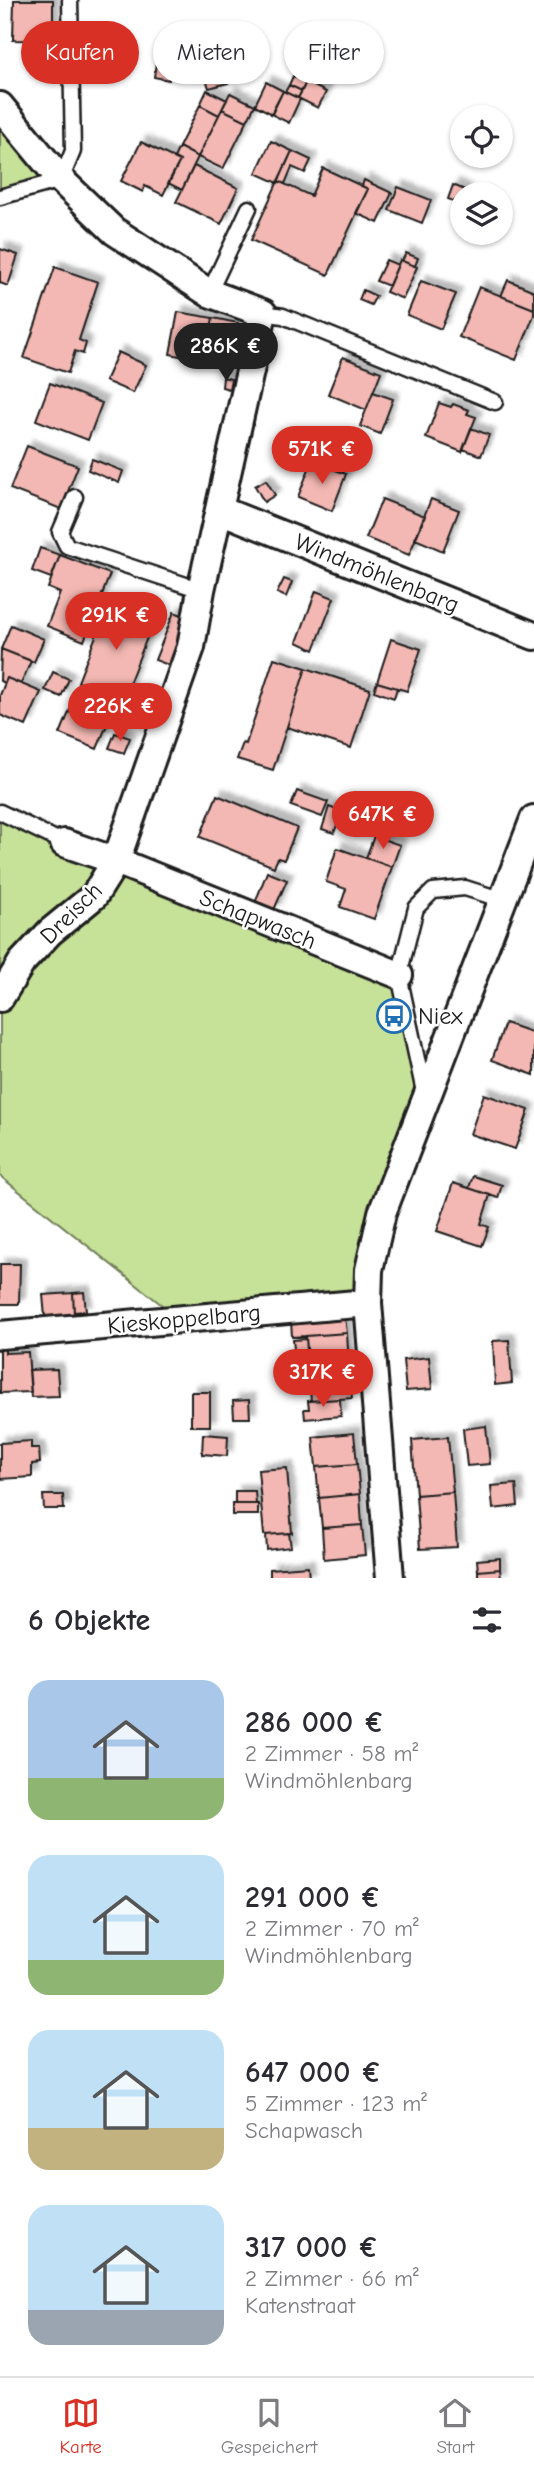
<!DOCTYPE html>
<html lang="de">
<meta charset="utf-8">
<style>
body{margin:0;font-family:"Comic Neue",sans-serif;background:#f7f7f7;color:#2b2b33;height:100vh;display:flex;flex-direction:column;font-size:26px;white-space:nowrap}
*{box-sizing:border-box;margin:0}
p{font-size:23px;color:#7c7c81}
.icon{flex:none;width:38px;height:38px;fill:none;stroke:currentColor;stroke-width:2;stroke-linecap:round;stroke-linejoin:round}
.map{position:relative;height:1578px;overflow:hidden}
.drawer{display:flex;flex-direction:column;background:#fff;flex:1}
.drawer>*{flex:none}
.top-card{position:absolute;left:21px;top:21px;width:494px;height:63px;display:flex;gap:14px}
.controls{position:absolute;left:450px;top:105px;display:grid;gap:14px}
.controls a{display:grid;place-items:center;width:63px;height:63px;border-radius:50%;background:#fff;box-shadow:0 2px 5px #0004;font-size:35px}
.price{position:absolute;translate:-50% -60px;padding:0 16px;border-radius:24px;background:#d93025;color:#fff;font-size:23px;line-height:46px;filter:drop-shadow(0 2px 4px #0008)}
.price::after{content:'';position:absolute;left:50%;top:42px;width:21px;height:16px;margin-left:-10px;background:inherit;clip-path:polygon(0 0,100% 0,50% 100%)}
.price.active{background:#222;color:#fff}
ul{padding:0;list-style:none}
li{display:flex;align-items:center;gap:21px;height:175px;padding:0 28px}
li span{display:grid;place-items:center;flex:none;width:196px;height:140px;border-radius:21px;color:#555}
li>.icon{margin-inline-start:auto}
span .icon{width:84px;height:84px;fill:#fffc;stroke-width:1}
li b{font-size:30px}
h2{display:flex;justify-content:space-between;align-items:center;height:84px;padding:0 28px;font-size:30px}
.tag{padding:0 24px;border-radius:32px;background:#fff;box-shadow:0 2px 5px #0004;font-size:24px;line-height:63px}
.tag.active{background:#d93025;color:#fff}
.tab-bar{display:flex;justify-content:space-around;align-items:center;height:98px;border-top:2px solid #e1e1e2;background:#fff;font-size:19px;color:#7c7c81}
.tab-bar a{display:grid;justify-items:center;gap:4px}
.tab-bar .active{color:#d93025}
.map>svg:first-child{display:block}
.green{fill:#c6e198;stroke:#717e5a;stroke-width:2}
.building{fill:#f3b8b3;stroke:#1c1c1c;stroke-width:2;filter:url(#shadow)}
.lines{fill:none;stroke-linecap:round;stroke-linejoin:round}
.service-casing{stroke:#1c1c1c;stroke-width:19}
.minor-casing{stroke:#1c1c1c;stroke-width:32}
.service{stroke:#fff;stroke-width:14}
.minor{stroke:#fff;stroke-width:26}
.labels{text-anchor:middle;stroke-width:5;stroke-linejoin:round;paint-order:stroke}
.street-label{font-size:24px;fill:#1c1c1c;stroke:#fff}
.poi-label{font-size:24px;fill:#1c1c1c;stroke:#fff;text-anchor:start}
</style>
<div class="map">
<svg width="534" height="1578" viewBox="0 0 534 1578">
<defs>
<filter id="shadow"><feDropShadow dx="6" dy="-6" stdDeviation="2" flood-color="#0004"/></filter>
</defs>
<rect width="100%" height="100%" fill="#fff"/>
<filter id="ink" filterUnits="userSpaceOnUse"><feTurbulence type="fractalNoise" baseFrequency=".0143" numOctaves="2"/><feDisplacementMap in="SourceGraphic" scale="14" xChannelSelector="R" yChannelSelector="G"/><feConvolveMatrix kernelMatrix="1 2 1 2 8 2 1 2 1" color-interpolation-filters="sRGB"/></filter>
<g filter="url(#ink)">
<path class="green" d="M 0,106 L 61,180 L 0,197 Z
M 0,815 L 399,975 L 425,1098 L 368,1303 L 182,1321 L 0,1176 Z"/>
<path class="building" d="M 14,0 L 53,0 L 53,41 L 13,40 Z
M 225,49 L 242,55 L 237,70 L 220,64 Z
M 156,63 L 172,66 L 169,80 L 154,77 Z
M 224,71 L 228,83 L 209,88 L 205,76 Z
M 293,76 L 306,82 L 302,91 L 289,85 Z
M 266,82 L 283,91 L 272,114 L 255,105 Z
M 306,82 L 326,92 L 318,108 L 298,98 Z
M 289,85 L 302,91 L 298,98 L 285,92 Z
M 207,90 L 227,100 L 219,115 L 200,105 Z
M 283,91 L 300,99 L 289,123 L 271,114 Z
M 230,93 L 255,105 L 247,121 L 222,109 Z
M 200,105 L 219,115 L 198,157 L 179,147 Z
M 222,109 L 247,121 L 223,169 L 198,157 Z
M 271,141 L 292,151 L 278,183 L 256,173 Z
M 141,142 L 180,161 L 163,195 L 145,186 L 143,192 L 121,181 Z
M 179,147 L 198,157 L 182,190 L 168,183 L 180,161 L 174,158 Z
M 292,151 L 311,160 L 305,173 L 292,167 L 285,184 L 278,181 Z
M 194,166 L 238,188 L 221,224 L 176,202 Z
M 323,168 L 368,189 L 328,275 L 251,240 L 278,181 L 311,196 Z
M 364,180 L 392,193 L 378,223 L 356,213 L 368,189 L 362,186 Z
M 453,185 L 465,190 L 460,204 L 448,199 Z
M 398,187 L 431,200 L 422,223 L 389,210 Z
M 0,249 L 18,255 L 8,286 L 0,283 Z
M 406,253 L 418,258 L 415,266 L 402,261 Z
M 386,260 L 398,265 L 389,286 L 376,281 Z
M 400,260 L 417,267 L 403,299 L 386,292 Z
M 55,267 L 98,282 L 79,340 L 86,343 L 83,354 L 75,351 L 68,373 L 24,358 Z
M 508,280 L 534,291 L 534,309 L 501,296 Z
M 421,281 L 456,294 L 441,329 L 407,315 Z
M 479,287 L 534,309 L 534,315 L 516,360 L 459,337 Z
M 363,290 L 376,296 L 371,305 L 359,300 Z
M 178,312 L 213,318 L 204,361 L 170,354 Z
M 213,318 L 238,323 L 234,343 L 209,338 Z
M 118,352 L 146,365 L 133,393 L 105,381 Z
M 343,357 L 381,372 L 366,410 L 328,394 Z
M 223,377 L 231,379 L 229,389 L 222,387 Z
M 50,383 L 102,403 L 88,440 L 36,420 Z
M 373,392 L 393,399 L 380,434 L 360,426 Z
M 439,403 L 451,407 L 453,404 L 469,410 L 467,414 L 476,417 L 462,452 L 426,438 Z
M 471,428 L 489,435 L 481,456 L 463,449 Z
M 321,445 L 350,456 L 343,473 L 314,462 Z
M 27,446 L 78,466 L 61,509 L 10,489 Z
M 92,459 L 123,471 L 119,483 L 88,470 Z
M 312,461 L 346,474 L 332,511 L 298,497 Z
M 266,480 L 275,495 L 264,502 L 255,486 Z
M 382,499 L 425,516 L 409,555 L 366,538 Z
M 431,499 L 459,510 L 443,551 L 415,539 Z
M 40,548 L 60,555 L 51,578 L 32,571 Z
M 60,555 L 110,574 L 84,641 L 47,626 L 60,593 L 48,588 Z
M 284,579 L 292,582 L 286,597 L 277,593 Z
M 316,591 L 334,598 L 314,650 L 297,642 Z
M 108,605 L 153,622 L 123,699 L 78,682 Z
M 174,612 L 182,615 L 185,631 L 171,666 L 155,660 Z
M 11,625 L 44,639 L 34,662 L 1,649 Z
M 391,639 L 421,649 L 407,691 L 377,682 Z
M 1,649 L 31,661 L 21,684 L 7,678 L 5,683 L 0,681 Z
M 274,658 L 306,668 L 273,770 L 237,759 L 243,743 L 246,744 Z
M 306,668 L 370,689 L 351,748 L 287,727 Z
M 53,672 L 69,679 L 61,697 L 45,690 Z
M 7,678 L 41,692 L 26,726 L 0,715 L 0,695 Z
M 377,682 L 397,688 L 394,698 L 374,691 Z
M 72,705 L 109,720 L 97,749 L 60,734 Z
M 115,733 L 130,738 L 124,753 L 109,748 Z
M 297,791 L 328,802 L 322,817 L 291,806 Z
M 217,795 L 297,828 L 284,860 L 278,858 L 274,867 L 200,837 Z
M 349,806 L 369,813 L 363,828 L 344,821 Z
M 329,807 L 342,812 L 334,833 L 322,829 Z
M 374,836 L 400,845 L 392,867 L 366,858 Z
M 337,848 L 392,867 L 374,919 L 340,907 L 346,889 L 326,882 Z
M 267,872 L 287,880 L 274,910 L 255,903 Z
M 505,1023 L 534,1033 L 534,1075 L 492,1060 Z
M 484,1094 L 529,1110 L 515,1149 L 470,1134 Z
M 473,1176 L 502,1185 L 498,1198 L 469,1188 Z
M 453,1183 L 490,1195 L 481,1224 L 489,1227 L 482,1246 L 437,1231 Z
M 0,1264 L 20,1264 L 19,1304 L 0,1304 Z
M 84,1292 L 86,1311 L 74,1312 L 73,1293 Z
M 73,1293 L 74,1314 L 45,1317 L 43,1295 Z
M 345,1317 L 347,1333 L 292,1337 L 291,1321 Z
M 347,1333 L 349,1365 L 308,1368 L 306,1336 Z
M 306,1339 L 308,1357 L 295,1358 L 293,1340 Z
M 509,1340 L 512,1383 L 495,1385 L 493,1341 Z
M 0,1348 L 5,1348 L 5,1353 L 28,1352 L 31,1392 L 0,1393 Z
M 429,1357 L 432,1389 L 406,1391 L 403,1360 Z
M 349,1365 L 352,1398 L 311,1401 L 308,1368 Z
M 57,1369 L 59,1396 L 31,1397 L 29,1370 Z
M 191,1392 L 210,1392 L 210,1426 L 191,1426 Z
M 340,1399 L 341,1416 L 305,1419 L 304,1409 L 309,1409 L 308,1401 Z
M 249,1400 L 250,1418 L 234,1418 L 233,1401 Z
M 486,1426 L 490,1464 L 467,1466 L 463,1429 Z
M 354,1433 L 357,1464 L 316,1467 L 313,1437 Z
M 203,1434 L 228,1436 L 227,1456 L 202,1454 Z
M 448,1437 L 453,1492 L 416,1495 L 412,1440 Z
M 31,1441 L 31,1448 L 39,1448 L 40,1463 L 32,1464 L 32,1477 L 0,1479 L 0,1443 Z
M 357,1464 L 360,1494 L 319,1498 L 316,1467 Z
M 287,1468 L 292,1533 L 264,1535 L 258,1470 Z
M 516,1484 L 518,1506 L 493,1509 L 491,1486 Z
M 235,1491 L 255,1491 L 256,1504 L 235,1504 Z
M 453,1492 L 457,1547 L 420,1549 L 416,1495 Z
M 360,1494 L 362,1525 L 322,1528 L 319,1498 Z
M 43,1495 L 63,1495 L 64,1509 L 44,1509 Z
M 232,1504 L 258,1504 L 258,1515 L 232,1515 Z
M 362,1525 L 365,1555 L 324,1559 L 322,1528 Z
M 289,1533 L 291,1547 L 267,1550 L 266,1535 Z
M 500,1558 L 500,1569 L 478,1571 L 477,1560 Z
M 308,1566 L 309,1578 L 270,1578 L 270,1569 Z
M 500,1569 L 501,1578 L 478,1578 L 478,1571 Z"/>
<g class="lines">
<g class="service-casing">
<path id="service" d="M 0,197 L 61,180 L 73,151 L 70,0
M 209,293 L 249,208
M 263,313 L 283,316 L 495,402
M 75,497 L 60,532 L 67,546 L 201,590
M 0,812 L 64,843
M 424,1092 L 399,975 L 416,908 L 433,891 L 465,888 L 503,900"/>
</g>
<g class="minor-casing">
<path id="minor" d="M 0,106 L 61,180 L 114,231 L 209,293 L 263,313 L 201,590 L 191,647 L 116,861 L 94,896 L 50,932 L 22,962 L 0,998
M 220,510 L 534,636
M 64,843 L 116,861 L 399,975
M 0,1335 L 368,1303
M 390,1578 L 368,1303 L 369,1270 L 382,1213 L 534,819"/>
</g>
<use href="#service" class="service"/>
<use href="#minor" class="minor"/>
</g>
</g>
<defs>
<g id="bus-ring" transform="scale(1.75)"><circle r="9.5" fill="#fff" stroke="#1f6fb2" stroke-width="1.5"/><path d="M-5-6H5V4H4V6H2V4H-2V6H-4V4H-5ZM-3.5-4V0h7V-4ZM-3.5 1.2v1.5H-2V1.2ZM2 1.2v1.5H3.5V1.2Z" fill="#1f6fb2"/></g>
</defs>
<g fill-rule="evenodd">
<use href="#bus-ring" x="394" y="1016"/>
</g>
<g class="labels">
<g class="street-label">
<text transform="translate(377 573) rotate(22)" y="8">Windmöhlenbarg</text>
<text transform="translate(71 913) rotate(-45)" y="8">Dreisch</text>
<text transform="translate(258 919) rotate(22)" y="8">Schapwasch</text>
<text transform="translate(184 1319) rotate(-5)" y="8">Kieskoppelbarg</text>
</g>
<g class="poi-label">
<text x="418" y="1024">Niex</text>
</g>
</g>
</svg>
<div class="controls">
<a><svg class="icon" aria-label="locate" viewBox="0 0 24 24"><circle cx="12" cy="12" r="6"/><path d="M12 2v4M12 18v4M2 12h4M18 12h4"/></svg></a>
<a><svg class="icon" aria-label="layers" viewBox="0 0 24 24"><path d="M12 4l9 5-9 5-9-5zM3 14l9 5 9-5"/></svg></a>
</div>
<b class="price active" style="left:226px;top:383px">286K €</b>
<b class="price" style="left:322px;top:486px">571K €</b>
<b class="price" style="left:116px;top:652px">291K €</b>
<b class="price" style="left:120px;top:743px">226K €</b>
<b class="price" style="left:383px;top:851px">647K €</b>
<b class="price" style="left:323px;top:1409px">317K €</b>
<div class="top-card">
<a class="tag active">Kaufen</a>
<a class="tag">Mieten</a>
<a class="tag">Filter</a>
</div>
</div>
<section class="drawer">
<h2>6 Objekte<svg class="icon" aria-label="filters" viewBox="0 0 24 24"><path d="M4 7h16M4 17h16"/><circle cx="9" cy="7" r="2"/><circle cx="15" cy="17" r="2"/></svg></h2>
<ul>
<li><span style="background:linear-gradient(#a9c7e8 70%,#8fb573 0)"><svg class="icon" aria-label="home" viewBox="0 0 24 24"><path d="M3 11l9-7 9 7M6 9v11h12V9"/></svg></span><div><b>286 000 €</b><p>2 Zimmer · 58 m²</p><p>Windmöhlenbarg</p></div></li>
<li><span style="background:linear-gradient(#bfe0f5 75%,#8fb573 0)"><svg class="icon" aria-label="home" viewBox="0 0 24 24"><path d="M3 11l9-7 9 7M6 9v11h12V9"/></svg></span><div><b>291 000 €</b><p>2 Zimmer · 70 m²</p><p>Windmöhlenbarg</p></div></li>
<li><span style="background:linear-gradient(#bfe0f5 70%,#c2b280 0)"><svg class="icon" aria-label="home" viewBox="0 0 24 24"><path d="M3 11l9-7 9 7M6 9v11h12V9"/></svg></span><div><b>647 000 €</b><p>5 Zimmer · 123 m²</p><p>Schapwasch</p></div></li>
<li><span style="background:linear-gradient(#bfe0f5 75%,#9aa5b1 0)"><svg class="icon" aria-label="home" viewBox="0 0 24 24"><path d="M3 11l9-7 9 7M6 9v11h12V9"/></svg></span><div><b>317 000 €</b><p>2 Zimmer · 66 m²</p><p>Katenstraat</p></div></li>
</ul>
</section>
<nav class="tab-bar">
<a class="active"><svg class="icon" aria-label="map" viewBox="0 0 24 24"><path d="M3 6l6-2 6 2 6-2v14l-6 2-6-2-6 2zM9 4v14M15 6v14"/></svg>Karte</a>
<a><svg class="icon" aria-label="saved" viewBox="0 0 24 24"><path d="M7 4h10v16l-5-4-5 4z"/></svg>Gespeichert</a>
<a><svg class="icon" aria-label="home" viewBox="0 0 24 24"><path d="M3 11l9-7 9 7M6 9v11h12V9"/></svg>Start</a>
</nav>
